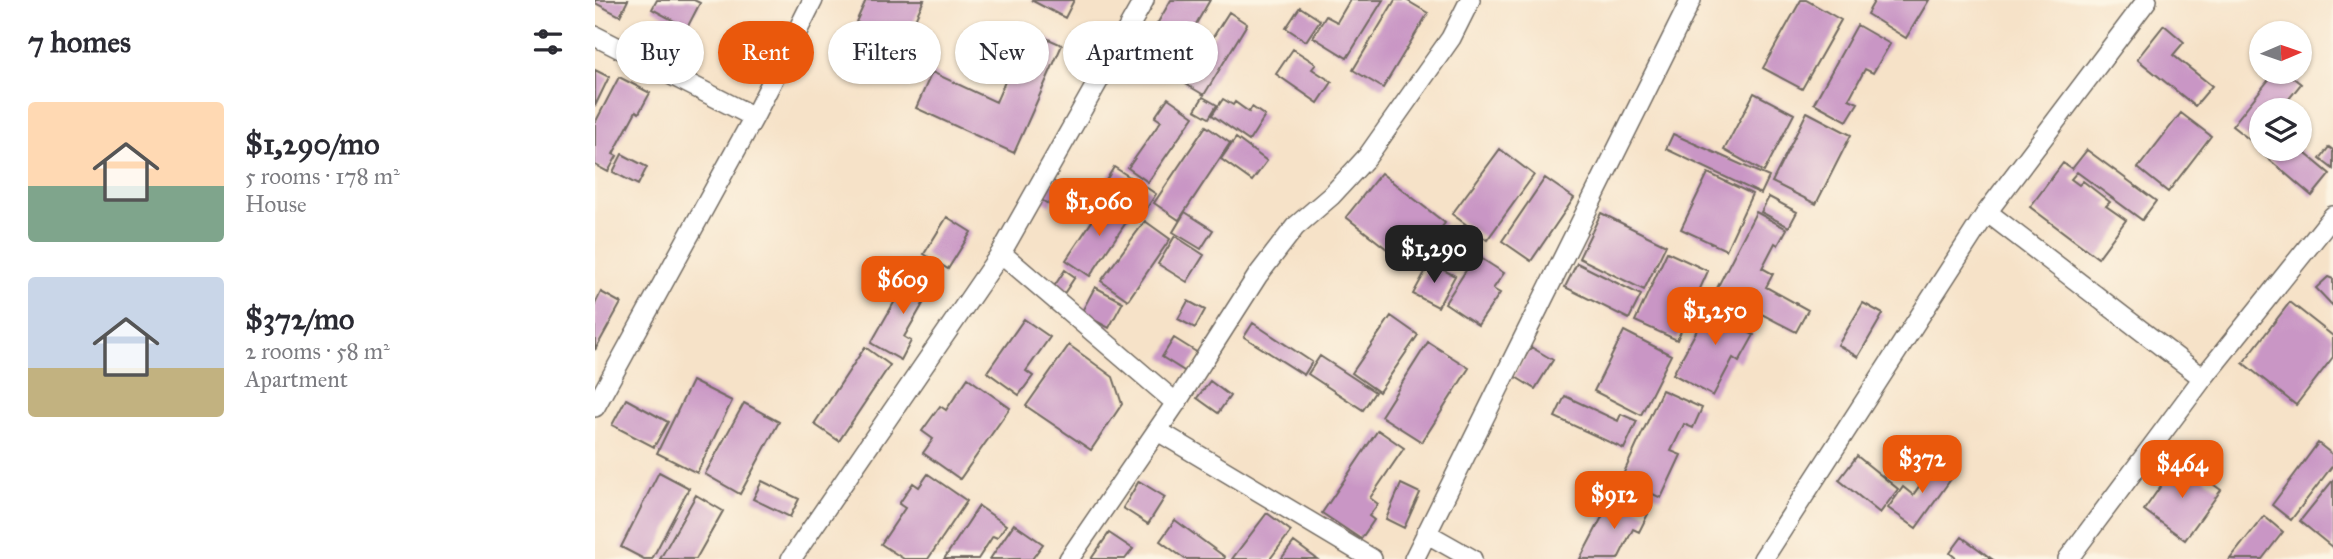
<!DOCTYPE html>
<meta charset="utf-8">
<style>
body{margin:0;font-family:"IM FELL Great Primer",serif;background:#f7f7f7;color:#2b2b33;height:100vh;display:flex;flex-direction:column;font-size:26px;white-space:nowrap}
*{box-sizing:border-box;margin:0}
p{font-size:23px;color:#7c7c81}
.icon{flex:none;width:38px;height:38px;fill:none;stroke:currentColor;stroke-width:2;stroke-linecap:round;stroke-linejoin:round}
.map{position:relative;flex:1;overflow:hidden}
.drawer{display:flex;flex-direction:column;background:#fff;width:595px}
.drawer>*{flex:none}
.banner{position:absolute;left:21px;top:21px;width:665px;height:63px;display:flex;gap:14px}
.needle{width:46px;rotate:88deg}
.controls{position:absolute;left:1654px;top:21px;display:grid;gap:14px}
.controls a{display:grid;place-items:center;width:63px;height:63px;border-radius:50%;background:#fff;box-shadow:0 2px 5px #0004;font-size:35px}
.price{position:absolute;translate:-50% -60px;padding:0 16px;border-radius:14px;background:#ea580c;color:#fff;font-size:23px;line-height:46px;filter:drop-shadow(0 2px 4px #0008)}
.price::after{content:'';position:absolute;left:50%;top:42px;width:21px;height:16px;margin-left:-10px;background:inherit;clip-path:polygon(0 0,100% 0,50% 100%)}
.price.active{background:#222;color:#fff}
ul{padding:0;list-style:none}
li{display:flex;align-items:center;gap:21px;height:175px;padding:0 28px}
li span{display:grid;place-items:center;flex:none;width:196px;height:140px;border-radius:7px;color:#555}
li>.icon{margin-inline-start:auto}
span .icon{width:84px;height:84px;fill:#fffc;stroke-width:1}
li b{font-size:30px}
h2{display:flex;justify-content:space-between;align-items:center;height:84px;padding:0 28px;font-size:30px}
.tag{padding:0 24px;border-radius:32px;background:#fff;box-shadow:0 2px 5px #0004;font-size:24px;line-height:63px}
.tag.active{background:#ea580c;color:#fff}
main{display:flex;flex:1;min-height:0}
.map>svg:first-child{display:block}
.building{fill:#c996c5}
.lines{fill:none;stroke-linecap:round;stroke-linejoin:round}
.street-casing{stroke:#726b62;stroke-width:22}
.street{stroke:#fff;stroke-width:19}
</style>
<main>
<section class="drawer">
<h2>7 homes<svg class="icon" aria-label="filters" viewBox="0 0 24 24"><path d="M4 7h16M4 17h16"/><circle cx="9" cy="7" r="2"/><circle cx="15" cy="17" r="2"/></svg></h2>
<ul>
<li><span style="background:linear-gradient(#ffd9b3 60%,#7fa58c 0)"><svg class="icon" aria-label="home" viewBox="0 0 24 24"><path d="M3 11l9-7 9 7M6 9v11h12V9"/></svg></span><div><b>$1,290/mo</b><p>5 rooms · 178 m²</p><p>House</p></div></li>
<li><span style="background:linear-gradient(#c9d6e8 65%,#c2b280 0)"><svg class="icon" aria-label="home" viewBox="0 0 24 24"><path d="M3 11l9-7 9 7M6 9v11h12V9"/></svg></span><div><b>$372/mo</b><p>2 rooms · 58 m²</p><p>Apartment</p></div></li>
</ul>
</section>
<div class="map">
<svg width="1738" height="559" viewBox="0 0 1738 559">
<rect width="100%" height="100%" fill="#fcf5e5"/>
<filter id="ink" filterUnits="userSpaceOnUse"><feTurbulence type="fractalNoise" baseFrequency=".0143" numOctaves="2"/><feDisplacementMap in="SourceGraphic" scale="14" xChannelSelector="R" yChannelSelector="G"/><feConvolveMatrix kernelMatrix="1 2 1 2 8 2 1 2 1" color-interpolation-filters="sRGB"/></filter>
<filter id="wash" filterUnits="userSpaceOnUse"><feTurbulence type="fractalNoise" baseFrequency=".00686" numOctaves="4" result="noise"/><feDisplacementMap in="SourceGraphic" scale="28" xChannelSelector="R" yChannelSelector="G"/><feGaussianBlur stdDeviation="1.57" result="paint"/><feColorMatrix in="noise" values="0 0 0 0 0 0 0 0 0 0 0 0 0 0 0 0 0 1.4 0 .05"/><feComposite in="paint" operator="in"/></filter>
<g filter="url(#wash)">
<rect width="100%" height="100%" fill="#f6e2c8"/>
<g id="blocks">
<path class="building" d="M 0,0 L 33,0 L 25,16 L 0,3 Z
M 62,0 L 99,0 L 105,3 L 92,28 L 57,9 Z
M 271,0 L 329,0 L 298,66 L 259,48 L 270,26 L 261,22 Z
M 436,0 L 479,0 L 470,18 Z
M 576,0 L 615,0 L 573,72 L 544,55 Z
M 755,0 L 788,0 L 752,58 L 718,37 L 731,16 L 742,22 Z
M 800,0 L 811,0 L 833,13 L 788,88 L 758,70 Z
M 1206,0 L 1211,0 L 1246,20 L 1207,89 L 1168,68 Z
M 1280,0 L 1334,0 L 1311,38 L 1272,14 Z
M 705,7 L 725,20 L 711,41 L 691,28 Z
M 634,12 L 652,24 L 609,95 L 589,83 Z
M 1262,25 L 1295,44 L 1278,73 L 1270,69 L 1254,99 L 1263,103 L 1252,121 L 1219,103 Z
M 1569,25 L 1589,42 L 1578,55 L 1617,86 L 1600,106 L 1542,59 Z
M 433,30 L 467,45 L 419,153 L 321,108 L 337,72 L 401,102 Z
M 698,49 L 721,64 L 717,69 L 737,82 L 723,103 L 681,74 Z
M 0,70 L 14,77 L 0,106 Z
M 1680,72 L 1691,72 L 1706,84 L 1685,110 L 1666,110 L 1666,134 L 1659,143 L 1637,126 Z
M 24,77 L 55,93 L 44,113 L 41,111 L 18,154 L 22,156 L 13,172 L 0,165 L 0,123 Z
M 1159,93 L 1199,114 L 1169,172 L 1129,150 Z
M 608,97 L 622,105 L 614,118 L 600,110 Z
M 573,98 L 599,116 L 553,182 L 533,168 L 566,121 L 560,117 Z
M 628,99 L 638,105 L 640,102 L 654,112 L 657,107 L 670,116 L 654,141 L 617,115 Z
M 1212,112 L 1256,135 L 1221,204 L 1177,182 Z
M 1586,113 L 1616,136 L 1573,192 L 1543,168 Z
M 611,126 L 635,143 L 584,220 L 559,203 Z
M 1078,134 L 1174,177 L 1166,194 L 1071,149 Z
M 641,138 L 672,161 L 657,181 L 626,159 Z
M 1734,147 L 1738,150 L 1738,169 L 1725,159 Z
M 905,149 L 939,175 L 892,240 L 857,214 Z
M 1666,149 L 1705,149 L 1735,174 L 1717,196 L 1664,151 Z
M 1492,150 L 1561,201 L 1547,220 L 1482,172 L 1476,179 L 1484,185 L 1488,181 L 1515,202 L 1511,206 L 1531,220 L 1503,258 L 1435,207 L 1468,163 L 1477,169 Z
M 27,154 L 52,167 L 43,185 L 18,172 Z
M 519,167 L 538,179 L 525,201 L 506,189 Z
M 786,173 L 850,223 L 815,267 L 751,217 Z
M 1113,173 L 1157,194 L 1131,250 L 1086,229 Z
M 950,178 L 979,198 L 936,261 L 907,241 Z
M 455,179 L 466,186 L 455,205 L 443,198 Z
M 542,181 L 561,194 L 548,214 L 528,202 Z
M 1174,197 L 1202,212 L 1194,227 L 1166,212 Z
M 512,199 L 536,215 L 495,276 L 471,260 Z
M 590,212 L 618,230 L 606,249 L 578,232 Z
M 1161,212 L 1192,229 L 1183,245 L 1180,243 L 1167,268 L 1178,274 L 1171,287 L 1213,310 L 1201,332 L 1121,290 Z
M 1006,213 L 1071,245 L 1049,290 L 984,258 Z
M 352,217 L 376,232 L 353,269 L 329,254 Z
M 550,221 L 575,239 L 533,300 L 506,281 Z
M 580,236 L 609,255 L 592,282 L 563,264 Z
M 1072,252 L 1113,271 L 1082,340 L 1040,321 Z
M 881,255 L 909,273 L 898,289 L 905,293 L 883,325 L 850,303 Z
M 835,263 L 860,276 L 843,307 L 818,294 Z
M 982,263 L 1046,295 L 1034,319 L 970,287 Z
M 470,270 L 480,277 L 468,295 L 458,288 Z
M 317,271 L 340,283 L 309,337 L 316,341 L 306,360 L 276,343 Z
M 1733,277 L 1738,279 L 1738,306 L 1721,288 Z
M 500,287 L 528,302 L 514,328 L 486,313 Z
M 6,292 L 26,303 L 0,350 L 0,304 Z
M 1120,297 L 1160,320 L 1153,332 L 1159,335 L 1144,362 L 1138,358 L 1118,396 L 1078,374 Z
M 593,301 L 610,310 L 600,328 L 583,319 Z
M 1695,302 L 1738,336 L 1738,357 L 1701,405 L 1648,363 Z
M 1268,303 L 1288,314 L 1263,357 L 1243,345 Z
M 796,316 L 823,335 L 784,392 L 757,373 Z
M 429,319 L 455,337 L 431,371 L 438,376 L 424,395 L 392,372 Z
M 658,323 L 717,362 L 709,375 L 649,337 Z
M 1029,331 L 1076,355 L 1046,415 L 999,391 Z
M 579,338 L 603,353 L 591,372 L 567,357 Z
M 833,342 L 874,368 L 827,442 L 786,416 Z
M 474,345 L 518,377 L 527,404 L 496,450 L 431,406 Z
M 270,347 L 295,365 L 244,441 L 219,424 Z
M 936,347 L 958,360 L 940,389 L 919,376 Z
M 725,356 L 780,392 L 768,410 L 713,374 Z
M 373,378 L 415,408 L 365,479 L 328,453 L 338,439 L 327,431 L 345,406 L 351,410 Z
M 97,381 L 137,401 L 102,473 L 62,453 Z
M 615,381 L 635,396 L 623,413 L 602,398 Z
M 1067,390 L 1107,408 L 1098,428 L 1089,424 L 1076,451 L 1086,455 L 1066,498 L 1026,479 Z
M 970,396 L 1023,421 L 1026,414 L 1042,421 L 1029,449 L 960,417 Z
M 31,399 L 73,422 L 59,447 L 17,425 Z
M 149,403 L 184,422 L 145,494 L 110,474 Z
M 783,430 L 809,448 L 775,498 L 783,504 L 774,516 L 779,520 L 766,539 L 727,513 Z
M 1723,443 L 1738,455 L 1738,465 L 1696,520 L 1677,505 Z
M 1262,456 L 1303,489 L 1285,513 L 1244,480 Z
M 1343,459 L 1361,472 L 1321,528 L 1293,508 L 1308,487 L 1318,495 Z
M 1584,460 L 1626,490 L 1590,540 L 1549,510 Z
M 64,472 L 94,488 L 57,559 L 49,559 L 26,547 Z
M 333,474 L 372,501 L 333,559 L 309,559 L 286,544 L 310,508 L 304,504 L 318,483 L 324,487 Z
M 1738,480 L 1738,548 L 1705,521 Z
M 167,481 L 204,499 L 195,517 L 158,499 Z
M 544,481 L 570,497 L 553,524 L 528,508 Z
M 806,484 L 825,493 L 809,528 L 791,519 Z
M 101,495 L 128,511 L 101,559 L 65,559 Z
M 1018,496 L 1053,514 L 1044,532 L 1038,529 L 1023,559 L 985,559 Z
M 384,506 L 411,525 L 402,538 L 398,536 L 383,559 L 349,559 Z
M 672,513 L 696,531 L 675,559 L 637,559 Z
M 1669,516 L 1688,532 L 1667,559 L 1635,559 Z
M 580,520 L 630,557 L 629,559 L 590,559 L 565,541 Z
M 419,524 L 448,544 L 437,559 L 395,559 Z
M 514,533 L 538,549 L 530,559 L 496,559 Z
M 1367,537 L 1397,559 L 1362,559 L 1355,553 Z
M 699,542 L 722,559 L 686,559 Z"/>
</g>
</g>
<g filter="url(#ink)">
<use href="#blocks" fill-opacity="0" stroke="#726b62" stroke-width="2"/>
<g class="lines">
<g class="street-casing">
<path id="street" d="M 0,36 L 159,117 L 218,0
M 1392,212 L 1608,378
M 581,403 L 663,275 L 700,227 L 736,196 L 772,157 L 856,38 L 875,0
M 0,407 L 159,117
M 563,431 L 777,559
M 831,533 L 877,559
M 196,559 L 406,253
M 474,559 L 581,403 L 406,253 L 549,0
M 819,559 L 1096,0
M 1168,559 L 1392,212 L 1552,0
M 1473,559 L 1608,378 L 1738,216"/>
</g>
<use href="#street" class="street"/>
</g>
</g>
</svg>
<div class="controls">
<a><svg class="needle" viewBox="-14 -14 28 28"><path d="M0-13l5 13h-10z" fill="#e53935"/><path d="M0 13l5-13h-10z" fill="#7c7c81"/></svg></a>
<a><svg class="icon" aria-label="layers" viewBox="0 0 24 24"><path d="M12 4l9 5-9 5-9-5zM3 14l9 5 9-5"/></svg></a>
</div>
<b class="price" style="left:504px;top:238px">$1,060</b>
<b class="price active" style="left:839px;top:285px">$1,290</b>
<b class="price" style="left:308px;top:316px">$609</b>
<b class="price" style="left:1120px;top:347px">$1,250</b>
<b class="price" style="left:1327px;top:495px">$372</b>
<b class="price" style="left:1587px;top:500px">$464</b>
<b class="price" style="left:1019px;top:531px">$912</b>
<div class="banner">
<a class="tag">Buy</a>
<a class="tag active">Rent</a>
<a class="tag">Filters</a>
<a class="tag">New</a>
<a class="tag">Apartment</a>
</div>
</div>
</main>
